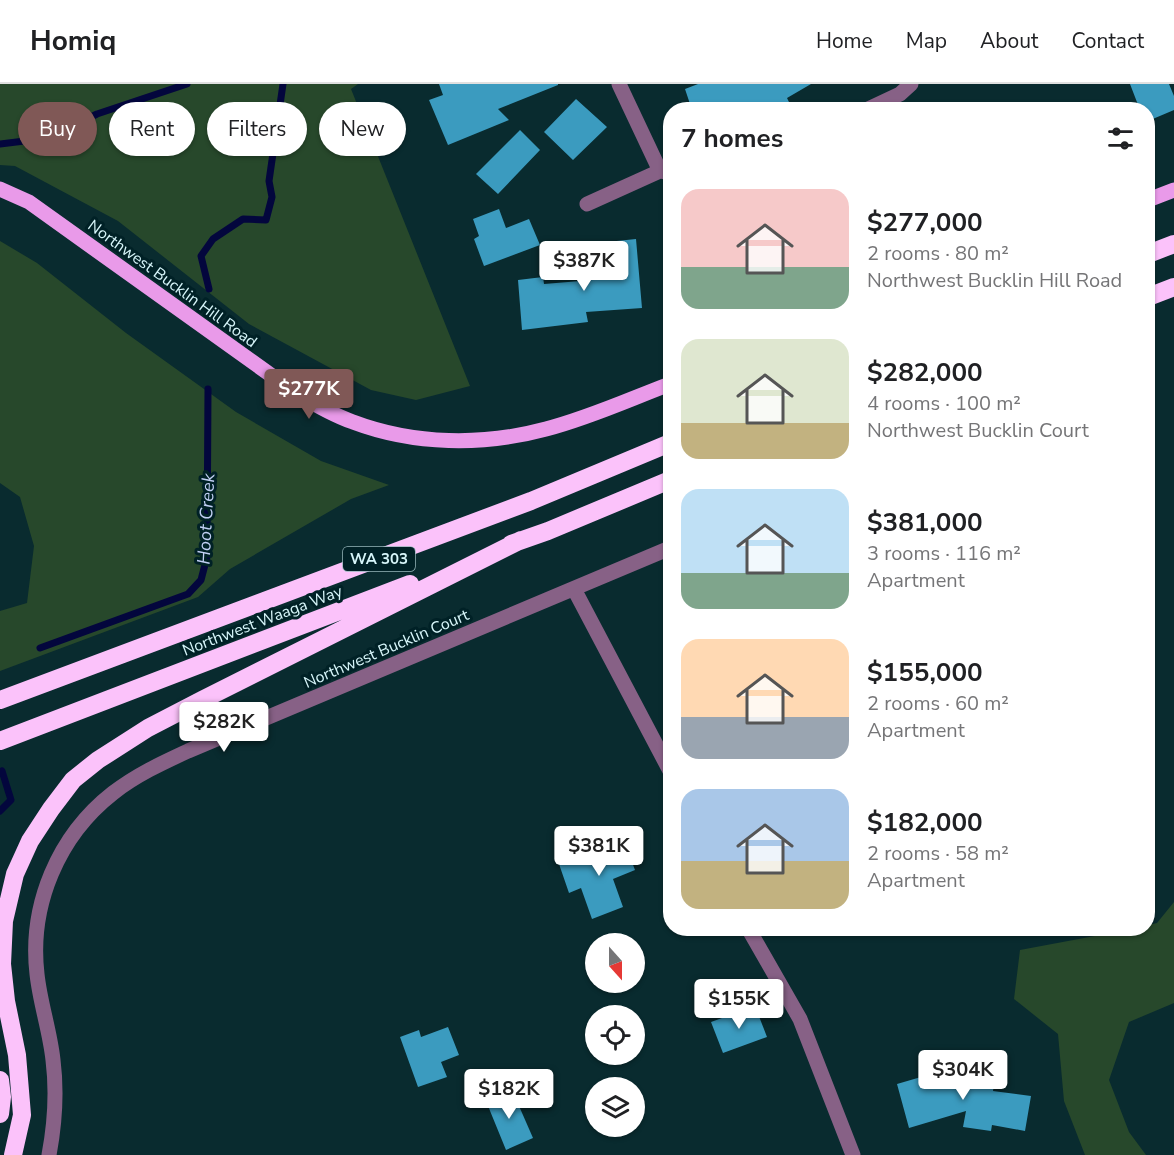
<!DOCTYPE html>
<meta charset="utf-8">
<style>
body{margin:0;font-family:"Nunito Sans",sans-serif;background:#f6f6f6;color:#202124;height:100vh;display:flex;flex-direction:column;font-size:22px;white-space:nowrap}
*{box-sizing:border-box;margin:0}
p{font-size:20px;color:#757577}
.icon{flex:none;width:33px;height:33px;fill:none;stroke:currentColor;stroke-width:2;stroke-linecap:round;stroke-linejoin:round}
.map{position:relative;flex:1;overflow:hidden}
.sheet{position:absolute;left:663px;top:18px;width:492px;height:834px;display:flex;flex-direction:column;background:#fff;border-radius:24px;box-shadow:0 2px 4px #0004}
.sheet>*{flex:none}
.guide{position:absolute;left:18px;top:18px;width:555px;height:54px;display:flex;gap:12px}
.needle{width:39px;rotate:159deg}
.tools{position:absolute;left:585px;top:849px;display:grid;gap:12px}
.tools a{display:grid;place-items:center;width:60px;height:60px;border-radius:50%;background:#fff;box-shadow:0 2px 4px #0004;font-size:30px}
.price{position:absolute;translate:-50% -51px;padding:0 14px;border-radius:6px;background:#fff;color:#222;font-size:20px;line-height:39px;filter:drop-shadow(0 2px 3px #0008)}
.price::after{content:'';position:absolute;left:50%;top:36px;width:18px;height:14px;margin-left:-9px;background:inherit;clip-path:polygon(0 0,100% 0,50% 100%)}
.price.on{background:#805856;color:#fff}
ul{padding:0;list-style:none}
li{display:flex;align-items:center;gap:18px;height:150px;padding:0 18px}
li span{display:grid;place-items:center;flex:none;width:168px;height:120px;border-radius:18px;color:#555}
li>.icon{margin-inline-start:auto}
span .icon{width:72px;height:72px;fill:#fffc;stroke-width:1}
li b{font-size:26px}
h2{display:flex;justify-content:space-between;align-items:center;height:72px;padding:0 18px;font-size:26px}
.tag{padding:0 21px;border-radius:27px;background:#fff;box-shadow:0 2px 4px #0004;font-size:21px;line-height:54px}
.tag.on{background:#805856;color:#fff}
header{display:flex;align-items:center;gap:36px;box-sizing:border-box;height:84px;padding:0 30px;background:#fff;border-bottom:2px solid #e0e0e0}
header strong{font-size:28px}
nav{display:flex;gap:33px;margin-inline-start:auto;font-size:21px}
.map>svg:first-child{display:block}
.green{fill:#27482b}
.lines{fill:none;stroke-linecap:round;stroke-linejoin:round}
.stream{stroke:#03063d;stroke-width:7}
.building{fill:#3b9bbf}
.minor{stroke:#876186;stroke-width:15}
.major{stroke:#e99ae9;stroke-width:15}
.highway{stroke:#fbc2fa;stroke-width:18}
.labels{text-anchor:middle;stroke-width:6;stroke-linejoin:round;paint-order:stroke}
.shield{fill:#002126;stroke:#96b6ba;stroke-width:1.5}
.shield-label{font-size:15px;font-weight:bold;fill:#d7f6fa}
.street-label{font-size:16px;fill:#d7f6fa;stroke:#002126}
.water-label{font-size:18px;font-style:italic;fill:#c0cff3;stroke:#002126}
</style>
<header>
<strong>Homiq</strong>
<nav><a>Home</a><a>Map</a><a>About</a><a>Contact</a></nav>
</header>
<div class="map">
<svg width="1174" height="1071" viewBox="0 0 1174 1071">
<rect width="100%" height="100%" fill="#092b2f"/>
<path class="green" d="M 0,0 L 358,0 L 351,5 L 470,302 L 416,316 L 371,306 L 249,240 L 118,137 L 15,82 L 0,81 Z
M 0,157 L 37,179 L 126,249 L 236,328 L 321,377 L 389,401 L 351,415 L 230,485 L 198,513 L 0,587 L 0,527 L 27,519 L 34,462 L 20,413 L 0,399 Z
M 1174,818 L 1174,919 L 1129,938 L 1109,996 L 1129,1048 L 1146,1071 L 1085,1071 L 1064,1017 L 1058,950 L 1014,915 L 1020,866 L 1132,845 L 1148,844 L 1148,841 L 1157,839 Z"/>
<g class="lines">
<path class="stream" d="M 0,60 L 49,54 L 97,30 L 187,0
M 209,205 L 201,172 L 213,155 L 243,135 L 266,136 L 272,113 L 269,97 L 283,0
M 40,564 L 188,510 L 201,496 L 207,473 L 208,305
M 0,689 L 2,687 L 11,716 L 0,727"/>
</g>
<path class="building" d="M 439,0 L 558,0 L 558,1 L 498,25 L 509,36 L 448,61 L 429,16 L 443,11 Z
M 698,0 L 811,0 L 787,14 L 793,26 L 692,26 L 685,5 Z
M 1130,0 L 1169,0 L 1174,12 L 1174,26 L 1148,37 L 1148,26 L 1140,26 Z
M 576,15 L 607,43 L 573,76 L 544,48 Z
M 520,46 L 540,66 L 498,110 L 476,90 Z
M 499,125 L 506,144 L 529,135 L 540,161 L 484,182 L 474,155 L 479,152 L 473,135 Z
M 636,155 L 642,224 L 586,228 L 588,238 L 522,246 L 518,196 L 543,193 L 544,200 L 592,196 L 590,183 L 610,181 L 607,158 Z
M 624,757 L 635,786 L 613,795 L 623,823 L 592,835 L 581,804 L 569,809 L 559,780 Z
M 755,922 L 767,953 L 723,969 L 711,938 Z
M 448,943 L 459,971 L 441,978 L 447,993 L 418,1003 L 400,953 L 419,946 L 421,953 Z
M 945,986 L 995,994 L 993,1007 L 1031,1012 L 1025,1047 L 992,1041 L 991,1047 L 963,1043 L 966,1027 L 909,1044 L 897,1000 Z
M 512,1006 L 533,1054 L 506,1066 L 486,1017 Z"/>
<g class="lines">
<path class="minor" d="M 619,0 L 660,87 L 670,89
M 866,26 L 900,10 L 911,0
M 587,120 L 660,87
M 574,505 L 670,687
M 748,844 L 800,935 L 853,1071
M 49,1071 C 55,1039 57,1008 53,976 C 50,947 40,919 37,890 C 29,821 58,752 113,709 C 136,691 162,679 188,667 L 670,464"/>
<path class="major" d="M 0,105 L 29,118 L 296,309 C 314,320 333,331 353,338 C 414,361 483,362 546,345 C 589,334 630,315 670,300
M 1148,116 L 1174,106"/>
<path class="highway" d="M 1148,170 L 1174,160
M 1148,213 L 1174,203
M 511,460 L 548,447 L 670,396
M 0,616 L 531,417 L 670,359
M 0,657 L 410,500
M 0,996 L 2,1013 L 0,1030
M 13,1071 L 22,1031 L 17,971 L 6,917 L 2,880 L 4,837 L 15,790 L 30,757 L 51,725 L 73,696 L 98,676 L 148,644 L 202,616 L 521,456"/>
</g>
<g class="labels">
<rect class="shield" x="343" y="463" width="72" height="24" rx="4.5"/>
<g class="shield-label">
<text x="379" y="480">WA 303</text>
</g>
<g class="street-label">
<text transform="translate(173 199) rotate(36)" y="6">Northwest Bucklin Hill Road</text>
<text transform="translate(262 536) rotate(-21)" y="6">Northwest Waaga Way</text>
<text transform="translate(386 564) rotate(-23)" y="6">Northwest Bucklin Court</text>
</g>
<g class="water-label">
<text transform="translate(206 435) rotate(-87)" y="6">Hoot Creek</text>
</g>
</g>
</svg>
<div class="tools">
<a><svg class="needle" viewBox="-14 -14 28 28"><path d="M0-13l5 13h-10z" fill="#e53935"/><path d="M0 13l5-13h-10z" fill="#757577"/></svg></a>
<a><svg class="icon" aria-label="locate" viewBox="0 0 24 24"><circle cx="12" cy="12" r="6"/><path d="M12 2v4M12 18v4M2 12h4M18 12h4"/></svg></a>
<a><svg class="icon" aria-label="layers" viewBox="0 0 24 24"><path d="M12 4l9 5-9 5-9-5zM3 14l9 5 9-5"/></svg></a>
</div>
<b class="price" style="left:584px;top:208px">$387K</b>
<b class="price on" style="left:309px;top:336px">$277K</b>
<b class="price" style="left:224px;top:669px">$282K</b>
<b class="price" style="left:599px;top:793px">$381K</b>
<b class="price" style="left:739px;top:946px">$155K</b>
<b class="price" style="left:963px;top:1017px">$304K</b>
<b class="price" style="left:509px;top:1036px">$182K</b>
<div class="guide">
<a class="tag on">Buy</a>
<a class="tag">Rent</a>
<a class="tag">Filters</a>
<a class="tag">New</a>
</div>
<section class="sheet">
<h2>7 homes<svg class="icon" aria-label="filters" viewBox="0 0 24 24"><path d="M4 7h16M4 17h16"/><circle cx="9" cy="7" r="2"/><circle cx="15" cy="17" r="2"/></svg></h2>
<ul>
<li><span style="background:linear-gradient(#f6c9c9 65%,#7fa58c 0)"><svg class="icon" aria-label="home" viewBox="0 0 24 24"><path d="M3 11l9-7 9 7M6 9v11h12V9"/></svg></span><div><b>$277,000</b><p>2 rooms · 80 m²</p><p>Northwest Bucklin Hill Road</p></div></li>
<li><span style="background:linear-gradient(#dfe7d0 70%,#c2b280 0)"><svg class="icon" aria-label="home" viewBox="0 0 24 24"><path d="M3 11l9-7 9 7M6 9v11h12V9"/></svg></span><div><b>$282,000</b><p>4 rooms · 100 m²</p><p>Northwest Bucklin Court</p></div></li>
<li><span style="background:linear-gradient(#bfe0f5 70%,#7fa58c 0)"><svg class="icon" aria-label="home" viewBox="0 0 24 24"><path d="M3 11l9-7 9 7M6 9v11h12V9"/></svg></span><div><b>$381,000</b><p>3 rooms · 116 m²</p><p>Apartment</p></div></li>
<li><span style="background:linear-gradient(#ffd9b3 65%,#9aa5b1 0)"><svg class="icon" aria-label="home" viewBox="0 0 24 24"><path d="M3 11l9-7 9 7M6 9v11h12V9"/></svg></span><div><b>$155,000</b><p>2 rooms · 60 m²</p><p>Apartment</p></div></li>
<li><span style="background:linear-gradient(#a9c7e8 60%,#c2b280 0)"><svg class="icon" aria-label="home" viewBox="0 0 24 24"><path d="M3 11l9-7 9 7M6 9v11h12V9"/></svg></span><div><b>$182,000</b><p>2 rooms · 58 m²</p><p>Apartment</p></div></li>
</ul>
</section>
</div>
